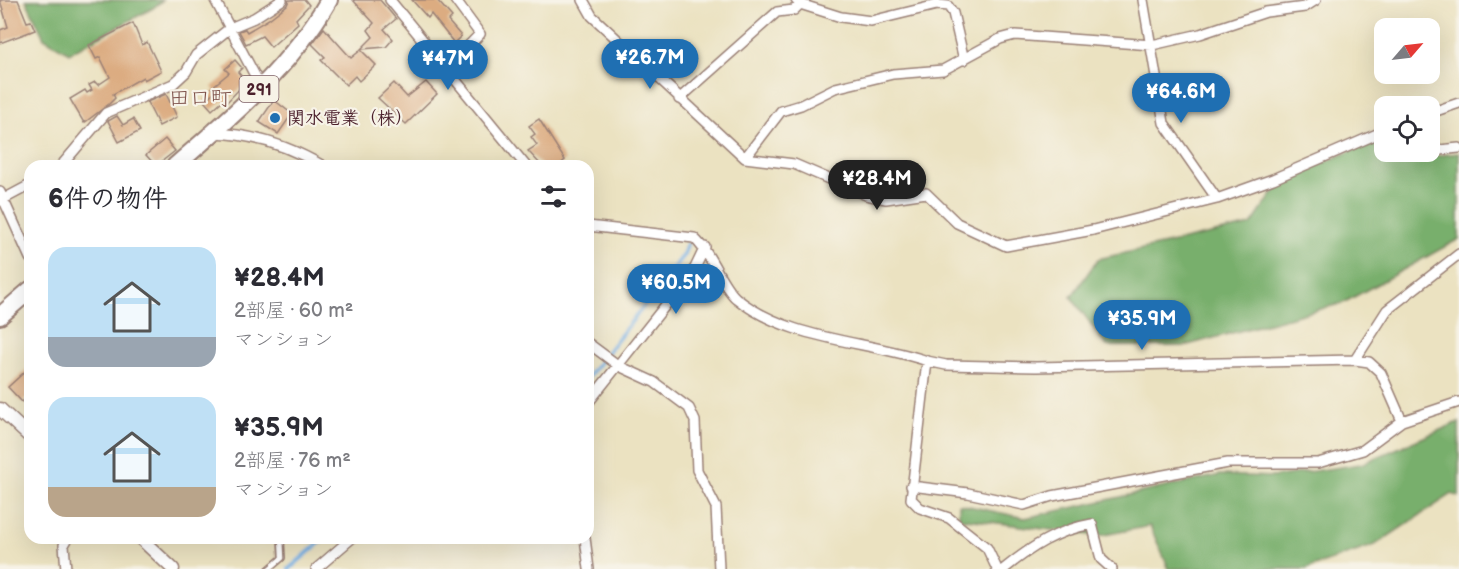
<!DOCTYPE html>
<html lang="ja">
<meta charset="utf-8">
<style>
body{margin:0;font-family:"Balsamiq Sans","Klee One",sans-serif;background:#f7f7f7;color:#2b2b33;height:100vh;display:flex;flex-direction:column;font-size:22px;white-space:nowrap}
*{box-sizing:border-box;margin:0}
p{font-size:20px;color:#7c7c81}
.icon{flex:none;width:33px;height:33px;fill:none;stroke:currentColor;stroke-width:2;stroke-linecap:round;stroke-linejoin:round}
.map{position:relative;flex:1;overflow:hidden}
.side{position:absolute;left:24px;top:160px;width:570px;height:384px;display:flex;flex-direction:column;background:#fff;border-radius:18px;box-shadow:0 6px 24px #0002}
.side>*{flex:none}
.needle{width:39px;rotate:62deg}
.tools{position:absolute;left:1374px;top:18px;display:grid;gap:12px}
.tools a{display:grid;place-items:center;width:66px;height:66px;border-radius:12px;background:#fff;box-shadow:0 6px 24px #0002;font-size:30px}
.price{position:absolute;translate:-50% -51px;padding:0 14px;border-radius:21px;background:#1f6fb2;color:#fff;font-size:20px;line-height:39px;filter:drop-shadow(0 2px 3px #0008)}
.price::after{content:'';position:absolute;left:50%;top:36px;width:18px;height:14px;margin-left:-9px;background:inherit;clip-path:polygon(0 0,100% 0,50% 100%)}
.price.current{background:#222;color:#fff}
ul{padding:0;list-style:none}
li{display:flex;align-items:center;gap:18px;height:150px;padding:0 24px}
li span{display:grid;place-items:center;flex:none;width:168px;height:120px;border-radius:18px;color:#555}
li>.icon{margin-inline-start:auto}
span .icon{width:72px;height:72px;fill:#fffc;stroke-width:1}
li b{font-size:26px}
h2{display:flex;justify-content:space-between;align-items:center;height:72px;padding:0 24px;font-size:26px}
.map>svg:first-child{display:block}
.forest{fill:#78af6c;stroke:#61674c;stroke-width:1.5}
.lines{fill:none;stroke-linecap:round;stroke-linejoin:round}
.stream{stroke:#75b0e6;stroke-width:4}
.building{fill:#dcac81}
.service-casing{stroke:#9a8076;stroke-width:8}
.minor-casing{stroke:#9a8076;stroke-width:12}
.tertiary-casing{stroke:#9a8076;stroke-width:15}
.trunk-casing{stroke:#9a8076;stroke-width:20}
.service{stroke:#fff;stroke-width:4.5}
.minor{stroke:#fff;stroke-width:9}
.tertiary{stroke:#fff;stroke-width:12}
.trunk{stroke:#fff;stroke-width:16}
.poi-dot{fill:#1f6fb2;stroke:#f7f3e8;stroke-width:2}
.labels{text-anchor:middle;stroke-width:4.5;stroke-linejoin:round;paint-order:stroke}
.shield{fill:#f7f3e8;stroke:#7e5f64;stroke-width:1.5}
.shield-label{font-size:16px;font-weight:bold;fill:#4a1f2b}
.poi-label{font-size:18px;font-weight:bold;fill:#4a1f2b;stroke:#f7f3e8;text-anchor:start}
.quarter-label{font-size:21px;fill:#7d5049;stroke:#f7f3e8}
</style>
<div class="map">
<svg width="1459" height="569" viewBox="0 0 1459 569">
<rect width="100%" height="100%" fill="#f7f3e8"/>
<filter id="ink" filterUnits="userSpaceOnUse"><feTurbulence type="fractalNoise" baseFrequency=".0167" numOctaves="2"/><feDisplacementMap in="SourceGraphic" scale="12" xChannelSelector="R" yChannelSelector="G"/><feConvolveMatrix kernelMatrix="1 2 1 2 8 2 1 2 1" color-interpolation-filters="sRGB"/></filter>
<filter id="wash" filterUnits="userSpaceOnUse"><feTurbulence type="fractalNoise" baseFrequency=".008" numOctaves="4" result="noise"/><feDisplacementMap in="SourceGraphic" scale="24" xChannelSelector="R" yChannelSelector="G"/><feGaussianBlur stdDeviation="1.35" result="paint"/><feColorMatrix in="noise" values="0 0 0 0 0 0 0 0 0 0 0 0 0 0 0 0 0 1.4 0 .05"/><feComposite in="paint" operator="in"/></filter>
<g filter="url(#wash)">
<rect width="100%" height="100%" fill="#ebe2c1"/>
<path class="forest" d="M 26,0 L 163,0 L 153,8 L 69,53 L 44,38 Z
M 1384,137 L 1384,152 L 1419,152 L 1422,157 L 1459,153 L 1459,239 L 1343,303 L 1184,346 L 1107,346 L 1071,297 L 1098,259 L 1251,225 L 1282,180 Z
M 1459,422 L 1459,497 L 1452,494 L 1375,545 L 1306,569 L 1169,569 L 1150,526 L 1099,536 L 959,518 L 959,504 L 1025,518 L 1220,475 L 1273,477 L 1361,464 Z"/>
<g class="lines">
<path class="stream" d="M 588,377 L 683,256 L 687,244
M 289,569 L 325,538"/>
</g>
<g id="blocks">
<path class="building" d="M 0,0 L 18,0 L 27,22 L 31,21 L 35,30 L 0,43 L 0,30 L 8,27 Z
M 289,0 L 305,0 L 309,5 L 296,19 L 298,23 L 271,47 L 262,36 L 246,44 L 239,31 L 245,29 L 247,32 L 269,19 L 287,5 Z
M 353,0 L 380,0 L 396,19 L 384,29 L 393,39 L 386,47 L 361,49 L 373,37 L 368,30 L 374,23 Z
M 412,0 L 437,0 L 452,17 L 448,21 L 461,36 L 454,43 L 431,14 L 428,18 Z
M 133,23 L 142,45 L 147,42 L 161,71 L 144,80 L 143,77 L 113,94 L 115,98 L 109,104 L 84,123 L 70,99 L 85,90 L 87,93 L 92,90 L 89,85 L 95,82 L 98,85 L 110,77 L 100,57 L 96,59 L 89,45 Z
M 324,28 L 351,58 L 361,50 L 376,65 L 359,81 L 355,76 L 346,85 L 321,60 L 325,57 L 312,44 Z
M 235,60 L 242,68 L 238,72 L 246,82 L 226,103 L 223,100 L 212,110 L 204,101 L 215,91 L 212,87 L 229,73 L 225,69 Z
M 426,82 L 437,94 L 406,124 L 378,98 L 394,83 L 407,97 Z
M 166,94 L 177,117 L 159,126 L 147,102 Z
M 274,100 L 292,114 L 278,134 L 259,122 Z
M 117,116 L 123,125 L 133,119 L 140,131 L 119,142 L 108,121 Z
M 539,119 L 565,160 L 558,166 L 542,166 L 528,151 L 537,145 L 531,137 L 535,134 L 529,126 Z
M 165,139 L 175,151 L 156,166 L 146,155 Z
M 30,367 L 30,394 L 22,402 L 8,387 Z"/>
</g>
</g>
<g filter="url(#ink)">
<use href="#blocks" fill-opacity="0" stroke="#9a8076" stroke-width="1.5"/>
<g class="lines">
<g class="service-casing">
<path id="service" d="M 269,569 L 282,558 L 281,538"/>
</g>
<g class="minor-casing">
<path id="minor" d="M 215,0 L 261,87
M 390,0 L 526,166
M 583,0 L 592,16 L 745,158 L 794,164 L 866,195 L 886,199 L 926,193 L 957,223 L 1006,246 L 1093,230 L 1217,199 L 1273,179 L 1384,131
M 796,0 L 800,4 L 841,17 L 871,21 L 937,5 L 948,6 L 953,13 L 964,60
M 1143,0 L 1164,123 L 1217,199
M 446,69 L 480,34 L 455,0
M 679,99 L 777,12 L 794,10 L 800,4
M 1430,113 L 1459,103
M 213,133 C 253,134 289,146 323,166
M 1430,151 L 1459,148
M 745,158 L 781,111 L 801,105 L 835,88 L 893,74 L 943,70 L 1000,39 L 1015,35 L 1152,45 L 1200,34 L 1266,12 L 1305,7 L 1316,0
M 61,166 L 106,113 L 173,84 L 186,72 L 196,55 L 230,28 L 254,18 L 282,0
M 0,192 L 30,258
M 0,201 L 30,185
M 588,226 L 694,238 C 712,254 721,285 736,298 C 789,341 865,340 927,361 L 946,365 L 1036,367 L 1355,360 L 1369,362 L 1381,373 L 1402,421 L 1459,402
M 588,343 L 619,366 L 654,382 L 689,408 L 695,421 L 697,470 L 716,507 L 719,569
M 1355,360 L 1387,310 L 1459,254
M 927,361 L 911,499 L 920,508 L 949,518 L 987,548 L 997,569
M 588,403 L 695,268 L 705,247
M 911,486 L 968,493 L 1024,505 L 1052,496 L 1228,463 L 1318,463 L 1363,450 L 1402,421
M 585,538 L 589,569
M 66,569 L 64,545 L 68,538
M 316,569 L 352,538
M 1004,569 C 1031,547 1057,530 1092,524 L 1101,559 L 1112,569"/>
</g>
<g class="tertiary-casing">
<path id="tertiary" d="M 0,409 L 30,437
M 140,538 L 173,569"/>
</g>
<g class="trunk-casing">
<path id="trunk" d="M 175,166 C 232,117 291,66 329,0
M 0,316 L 30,290"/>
</g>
<use href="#service" class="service"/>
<use href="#minor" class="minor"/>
<use href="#tertiary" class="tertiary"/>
<use href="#trunk" class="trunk"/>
</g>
</g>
<circle class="poi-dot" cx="275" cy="118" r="6"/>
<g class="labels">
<rect class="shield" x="239.5" y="76" width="39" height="26" rx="4.5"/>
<g class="shield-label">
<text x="259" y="95">291</text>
</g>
<g class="poi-label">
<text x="287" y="124">関水電業（株）</text>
</g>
<g class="quarter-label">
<text x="200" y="105">田口町</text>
</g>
</g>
</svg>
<div class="tools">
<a><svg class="needle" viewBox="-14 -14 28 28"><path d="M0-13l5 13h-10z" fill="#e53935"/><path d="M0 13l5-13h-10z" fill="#7c7c81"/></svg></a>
<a><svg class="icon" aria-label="locate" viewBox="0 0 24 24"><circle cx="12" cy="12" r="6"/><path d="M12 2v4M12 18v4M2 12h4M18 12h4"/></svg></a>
</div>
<b class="price" style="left:650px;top:90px">¥26.7M</b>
<b class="price" style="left:448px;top:91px">¥47M</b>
<b class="price" style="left:1181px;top:124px">¥64.6M</b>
<b class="price current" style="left:877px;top:211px">¥28.4M</b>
<b class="price" style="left:676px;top:315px">¥60.5M</b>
<b class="price" style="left:1142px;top:351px">¥35.9M</b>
<section class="side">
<h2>6件の物件<svg class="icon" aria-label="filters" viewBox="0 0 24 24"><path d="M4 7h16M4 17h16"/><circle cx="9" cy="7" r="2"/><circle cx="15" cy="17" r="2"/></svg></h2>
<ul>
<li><span style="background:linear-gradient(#bfe0f5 75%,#9aa5b1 0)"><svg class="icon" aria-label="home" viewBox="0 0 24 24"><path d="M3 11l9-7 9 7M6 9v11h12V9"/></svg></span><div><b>¥28.4M</b><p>2部屋 · 60 m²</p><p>マンション</p></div></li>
<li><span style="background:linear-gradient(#bfe0f5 75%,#b9a48a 0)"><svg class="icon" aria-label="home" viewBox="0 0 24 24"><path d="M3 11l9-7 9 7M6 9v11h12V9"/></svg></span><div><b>¥35.9M</b><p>2部屋 · 76 m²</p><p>マンション</p></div></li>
</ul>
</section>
</div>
